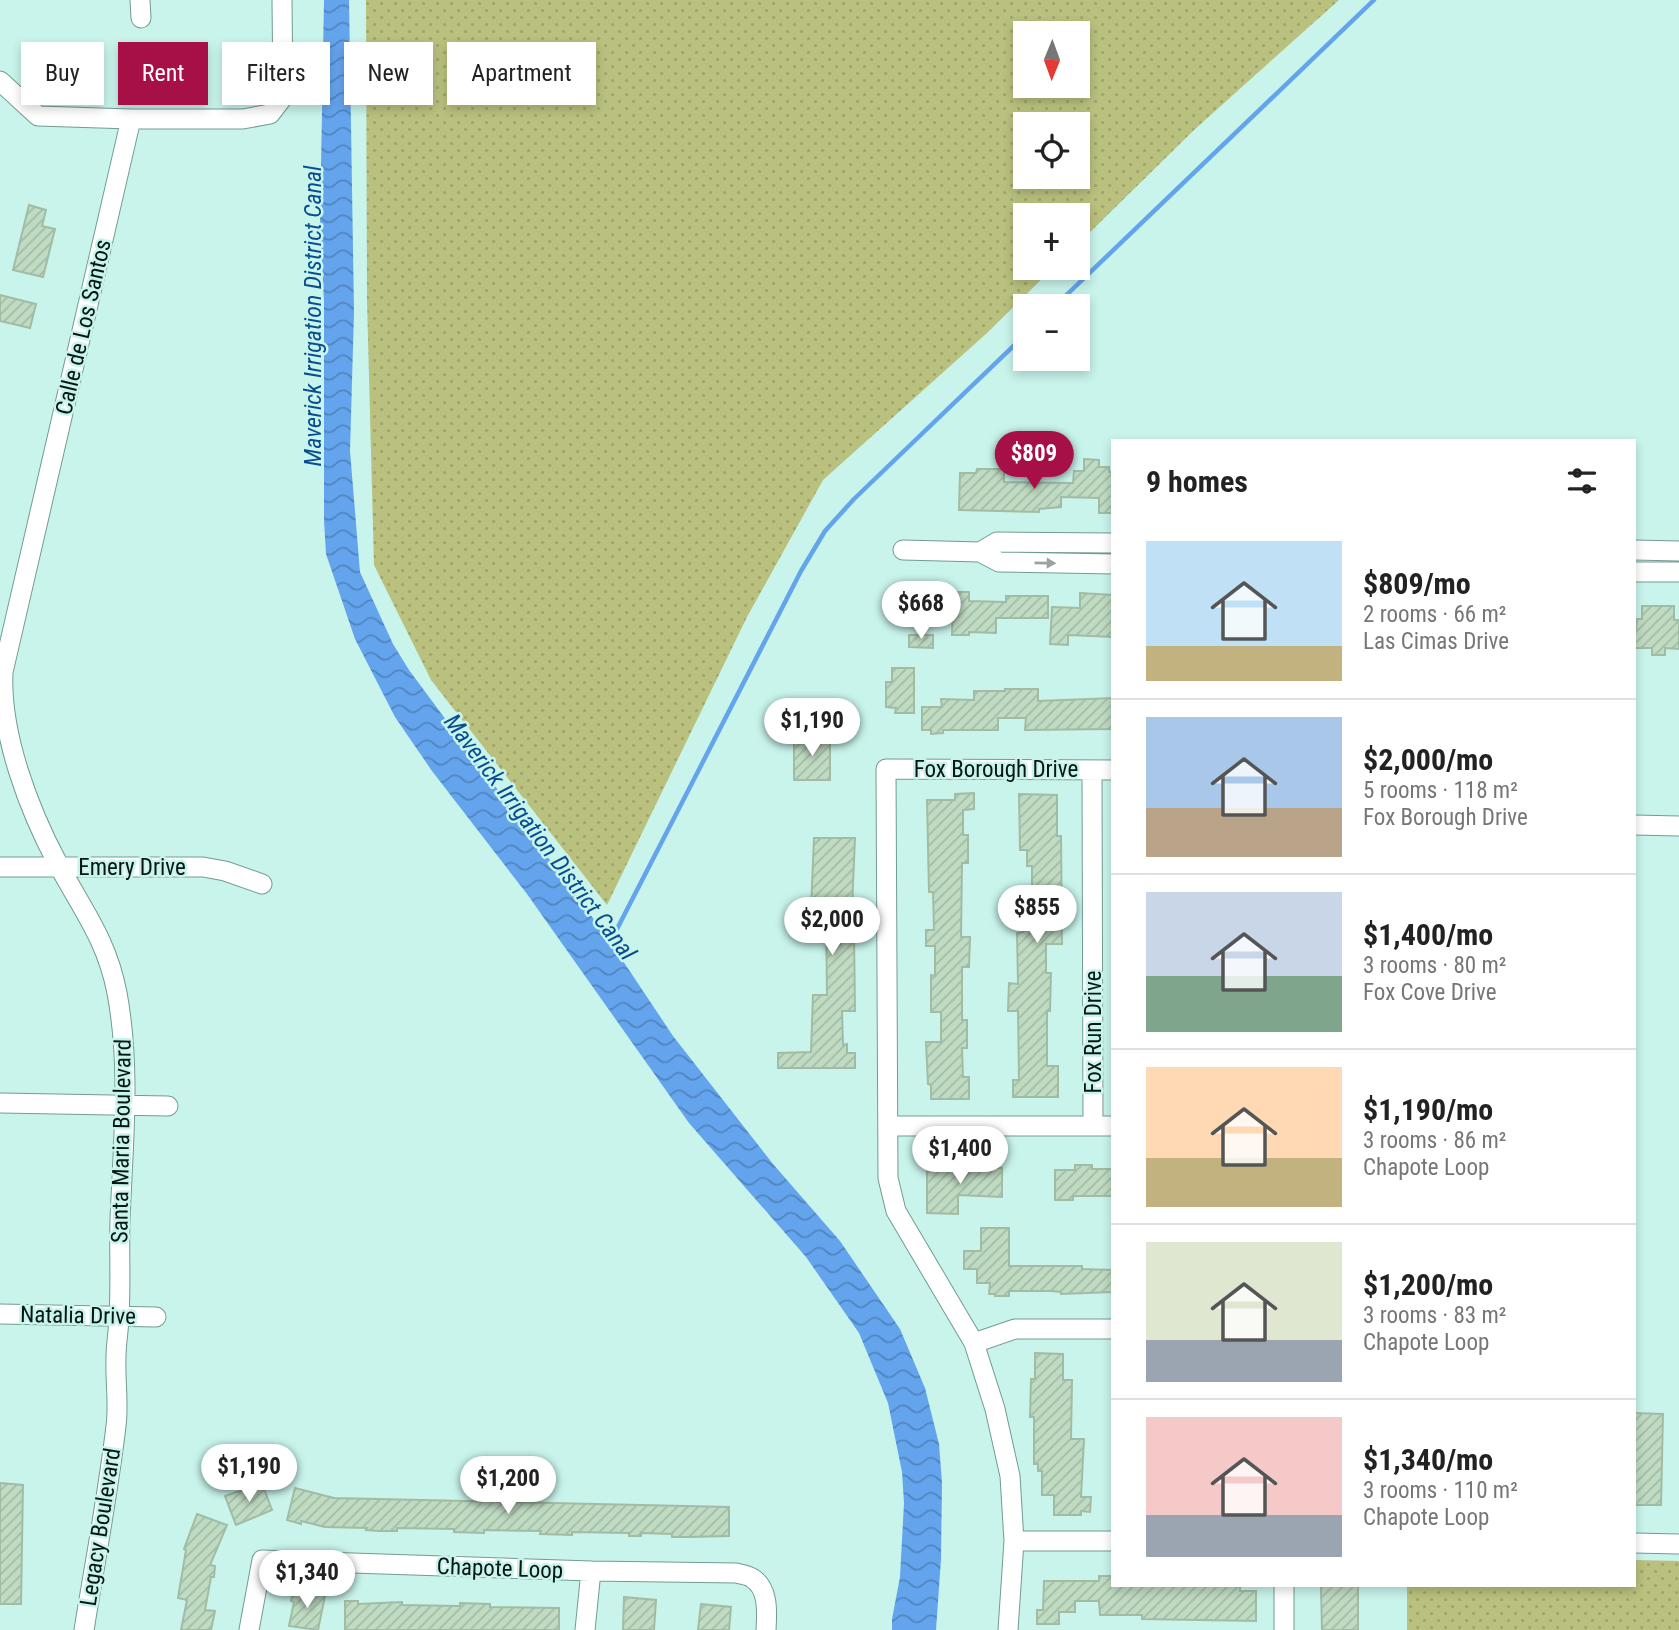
<!DOCTYPE html>
<meta charset="utf-8">
<style>
body{margin:0;font-family:"Roboto Condensed",sans-serif;background:#f2f2f2;color:#222;height:100vh;display:flex;flex-direction:column;font-size:26px;white-space:nowrap}
*{box-sizing:border-box;margin:0}
p{font-size:23px;color:#767676}
.icon{flex:none;width:38px;height:38px;fill:none;stroke:currentColor;stroke-width:2;stroke-linecap:round;stroke-linejoin:round}
.map{position:relative;flex:1;overflow:hidden}
.side{position:absolute;left:1111px;top:439px;width:525px;height:1148px;display:flex;flex-direction:column;background:#fff;border-radius:0px;box-shadow:0 4px 10px #0003}
.side>*{flex:none}
.hud{position:absolute;left:21px;top:42px;width:665px;height:63px;display:flex;gap:14px}
.needle{width:46px;rotate:181deg}
.tools{position:absolute;left:1013px;top:21px;display:grid;gap:14px}
.tools a{display:grid;place-items:center;width:77px;height:77px;border-radius:0px;background:#fff;box-shadow:0 4px 10px #0003;font-size:35px}
.price{position:absolute;translate:-50% -60px;padding:0 16px;border-radius:24px;background:#fff;color:#222;font-size:23px;line-height:46px;filter:drop-shadow(0 2px 4px #0008)}
.price::after{content:'';position:absolute;left:50%;top:42px;width:21px;height:16px;margin-left:-10px;background:inherit;clip-path:polygon(0 0,100% 0,50% 100%)}
.price.on{background:#a61047;color:#fff}
ul{padding:0;list-style:none}
li{display:flex;align-items:center;gap:21px;height:175px;padding:0 35px}
li+li{border-top:2px solid #e0e0e0}
li span{display:grid;place-items:center;flex:none;width:196px;height:140px;border-radius:0px;color:#555}
li>.icon{margin-inline-start:auto}
span .icon{width:84px;height:84px;fill:#fffc;stroke-width:1}
li b{font-size:30px}
h2{display:flex;justify-content:space-between;align-items:center;height:84px;padding:0 35px;font-size:30px}
.chip{padding:0 24px;border-radius:0px;background:#fff;box-shadow:0 4px 10px #0003;font-size:24px;line-height:63px}
.chip.on{background:#a61047;color:#fff}
.map>svg:first-child{display:block}
.grass{fill:url(#grass-dots);fill-rule:evenodd}
.water{fill:url(#water-waves)}
.lines{fill:none;stroke-linecap:round;stroke-linejoin:round}
.stream{stroke:#64a4ed;stroke-width:4.5}
.building{fill:url(#building-hatch);stroke:#a1bca4;stroke-width:2}
.minor-casing{stroke:#729b94;stroke-width:21}
.minor{stroke:#fff;stroke-width:19}
.oneway{fill:#9ba2a1}
.labels{text-anchor:middle;stroke-width:5;stroke-linejoin:round;paint-order:stroke}
.street-label{font-size:23px;fill:#061614;stroke:#c8f4ec}
.water-label{font-size:24px;font-style:italic;fill:#074d8f;stroke:#c8f4ec}
</style>
<div class="map">
<svg width="1679" height="1630" viewBox="0 0 1679 1630">
<defs>
<pattern id="grass-dots" width="8" height="8" patternUnits="userSpaceOnUse" patternTransform="scale(1.75)"><rect width="8" height="8" fill="#bac17e"/><path d="M2 2h.1M6 6h.1" fill="none" stroke="#9ea56c" stroke-width="1.8" stroke-linecap="round"/></pattern>
<pattern id="water-waves" width="16" height="10" patternUnits="userSpaceOnUse" patternTransform="scale(1.75)"><rect width="16" height="10" fill="#64a4ed"/><path d="M0 5q4-4 8 0t8 0" fill="none" stroke="#5085bf"/></pattern>
<pattern id="building-hatch" width="6" height="6" patternUnits="userSpaceOnUse" patternTransform="scale(1.75)"><rect width="6" height="6" fill="#bfdbc2"/><path d="M-1 1l2-2M0 6l6-6M5 7l2-2" fill="none" stroke="#a3bba6"/></pattern>
</defs>
<rect width="100%" height="100%" fill="#c8f4ec"/>
<path class="grass" d="M 366,0 L 1339,0 L 1194,130 L 1078,244 L 1078,215 L 1026,215 L 1026,268 L 1053,268 L 987,333 L 823,480 L 747,617 L 607,905 L 431,680 L 374,565 L 367,301 ZM 1026,33 L 1078,33 L 1078,86 L 1026,86 ZM 1026,124 L 1078,124 L 1078,177 L 1026,177 Z
M 1635,1560 L 1679,1561 L 1679,1630 L 1407,1630 L 1407,1586 L 1634,1586 Z"/>
<path class="water" d="M 324,0 L 349,0 L 354,312 L 350,451 L 360,572 L 393,644 L 409,670 L 607,937 L 673,1036 L 773,1164 L 840,1241 L 900,1329 L 925,1388 L 939,1444 L 942,1483 L 941,1559 L 936,1630 L 892,1630 L 892,1619 L 900,1577 L 904,1503 L 902,1472 L 888,1403 L 859,1333 L 806,1257 L 689,1123 L 527,894 L 432,771 L 395,717 L 355,639 L 326,554 L 324,520 L 324,302 L 320,222 Z"/>
<g class="lines">
<path class="stream" d="M 1055,306 L 1374,0
M 617,929 L 801,571 L 825,531 L 854,499 L 1026,334"/>
</g>
<path class="building" d="M 29,205 L 46,210 L 42,226 L 55,229 L 43,277 L 13,270 Z
M 0,295 L 36,304 L 30,328 L 0,321 Z
M 1084,459 L 1099,460 L 1099,467 L 1109,467 L 1109,472 L 1113,472 L 1113,513 L 1099,513 L 1099,498 L 1061,497 L 1061,507 L 1039,509 L 1039,512 L 959,510 L 960,473 L 976,473 L 977,469 L 1004,469 L 1004,482 L 1073,483 L 1074,471 L 1084,471 Z
M 953,592 L 969,592 L 969,601 L 1006,602 L 1006,596 L 1048,596 L 1048,618 L 996,618 L 996,633 L 969,632 L 969,635 L 952,635 Z
M 1080,593 L 1113,595 L 1113,637 L 1068,635 L 1068,645 L 1050,644 L 1052,607 L 1080,608 Z
M 1642,606 L 1674,606 L 1674,620 L 1679,620 L 1679,649 L 1665,648 L 1665,655 L 1652,655 L 1652,648 L 1634,648 L 1637,619 L 1642,619 Z
M 909,635 L 933,635 L 933,648 L 909,647 Z
M 892,668 L 914,668 L 914,713 L 895,713 L 896,708 L 886,707 L 886,682 L 892,682 Z
M 1005,689 L 1038,689 L 1038,701 L 1113,698 L 1113,729 L 1025,730 L 1026,718 L 998,718 L 998,730 L 943,730 L 943,733 L 931,734 L 931,730 L 922,730 L 922,707 L 942,707 L 941,699 L 974,700 L 974,691 L 1005,691 Z
M 794,737 L 830,737 L 830,780 L 794,780 Z
M 974,793 L 974,809 L 963,810 L 963,835 L 968,835 L 968,863 L 962,863 L 961,937 L 970,937 L 969,967 L 962,967 L 962,1020 L 967,1020 L 967,1048 L 962,1048 L 963,1077 L 969,1077 L 969,1099 L 931,1099 L 931,1085 L 928,1084 L 926,1042 L 941,1042 L 941,1012 L 931,1012 L 931,975 L 935,976 L 935,946 L 926,946 L 926,930 L 934,930 L 933,892 L 929,892 L 927,800 L 955,800 L 955,794 Z
M 1019,794 L 1057,795 L 1057,836 L 1061,836 L 1062,944 L 1046,944 L 1046,973 L 1051,973 L 1050,1011 L 1047,1011 L 1047,1066 L 1058,1066 L 1058,1097 L 1013,1097 L 1013,1080 L 1019,1080 L 1018,1011 L 1008,1011 L 1009,983 L 1018,984 L 1017,933 L 1023,932 L 1023,894 L 1032,894 L 1032,866 L 1027,866 L 1027,850 L 1020,850 Z
M 814,838 L 855,838 L 851,932 L 854,932 L 855,1011 L 842,1011 L 843,1045 L 847,1044 L 847,1053 L 855,1053 L 855,1068 L 778,1068 L 778,1053 L 811,1052 L 813,995 L 827,995 L 826,909 L 811,909 Z
M 943,1163 L 962,1163 L 962,1168 L 1002,1168 L 1002,1197 L 958,1195 L 958,1214 L 927,1213 L 927,1171 L 943,1171 Z
M 1075,1165 L 1092,1165 L 1092,1169 L 1113,1169 L 1113,1196 L 1073,1196 L 1073,1200 L 1055,1200 L 1055,1170 L 1075,1170 Z
M 981,1228 L 1009,1228 L 1009,1266 L 1082,1266 L 1082,1269 L 1113,1270 L 1113,1292 L 1061,1294 L 1061,1292 L 1051,1291 L 1009,1291 L 1009,1296 L 995,1296 L 995,1294 L 989,1294 L 990,1283 L 977,1283 L 977,1269 L 964,1269 L 964,1251 L 981,1251 Z
M 1035,1353 L 1063,1354 L 1063,1380 L 1072,1380 L 1071,1439 L 1084,1439 L 1081,1497 L 1091,1497 L 1090,1512 L 1081,1511 L 1081,1515 L 1054,1515 L 1054,1495 L 1042,1495 L 1042,1471 L 1038,1471 L 1038,1464 L 1034,1464 L 1034,1417 L 1030,1417 L 1031,1379 L 1035,1379 Z
M 1634,1413 L 1663,1414 L 1661,1505 L 1634,1505 Z
M 0,1483 L 23,1485 L 21,1604 L 0,1604 Z
M 262,1483 L 272,1510 L 236,1525 L 225,1496 Z
M 295,1488 L 334,1498 L 729,1507 L 729,1536 L 690,1537 L 672,1537 L 672,1534 L 641,1533 L 641,1536 L 629,1536 L 629,1533 L 572,1532 L 572,1535 L 540,1534 L 541,1531 L 484,1530 L 484,1533 L 454,1532 L 454,1529 L 397,1528 L 397,1531 L 379,1531 L 366,1530 L 367,1528 L 325,1527 L 301,1521 L 301,1524 L 287,1520 Z
M 197,1514 L 227,1525 L 210,1565 L 215,1566 L 214,1577 L 211,1577 L 205,1610 L 215,1611 L 211,1630 L 181,1630 L 187,1600 L 178,1598 L 186,1550 L 184,1549 Z
M 1099,1576 L 1113,1576 L 1113,1586 L 1240,1586 L 1240,1591 L 1256,1591 L 1256,1621 L 1142,1619 L 1142,1615 L 1100,1615 L 1099,1601 L 1075,1601 L 1075,1612 L 1059,1612 L 1059,1624 L 1037,1624 L 1037,1610 L 1043,1610 L 1044,1581 L 1099,1581 Z
M 1323,1586 L 1358,1586 L 1358,1630 L 1322,1630 L 1321,1587 Z
M 294,1589 L 325,1596 L 318,1630 L 289,1626 L 294,1602 L 291,1601 Z
M 624,1597 L 656,1600 L 654,1630 L 623,1630 Z
M 345,1601 L 358,1601 L 358,1604 L 402,1602 L 402,1605 L 460,1606 L 460,1603 L 490,1604 L 490,1607 L 559,1608 L 559,1630 L 345,1630 Z
M 701,1604 L 731,1607 L 729,1630 L 698,1630 Z"/>
<g class="lines">
<g class="minor-casing">
<path id="minor" d="M 140,0 L 141,18
M 0,81 L 38,116 L 131,119 L 243,119 L 270,114 L 283,97 L 282,0
M 903,550 L 980,552 L 999,562 L 1113,564
M 1634,550 L 1679,551
M 980,552 L 997,542 L 1113,543
M 1634,572 L 1679,572
M 1092,770 L 1093,1126
M 1634,825 L 1679,826
M 0,867 L 203,867 L 225,871 L 262,884
M 0,1103 L 168,1106
M 889,1126 L 1113,1126
M 0,1314 L 156,1317
M 974,1343 L 1015,1329 L 1113,1329
M 1014,1541 L 1113,1541
M 1634,1543 L 1679,1544
M 84,1630 C 95,1562 108,1494 116,1426 C 119,1403 115,1380 116,1357 C 116,1343 119,1329 119,1315 C 121,1283 119,1251 120,1220 C 123,1144 131,1068 117,993 C 107,940 82,909 58,864 C 29,810 0,734 3,672 L 131,119
M 249,1630 L 262,1560 L 591,1571 L 736,1573 C 740,1574 748,1575 752,1578 C 769,1588 767,1613 766,1630
M 585,1630 L 591,1571
M 1008,1630 L 1014,1541 L 1010,1476 L 995,1409 L 974,1343 L 896,1211 L 888,1178 L 886,769 L 1113,770
M 1284,1630 L 1284,1586"/>
</g>
<use href="#minor" class="minor"/>
</g>
<defs><path id="oneway-solid" d="M-6-.8H1V-3.2L6.5 0L1 3.2V.8H-6Z" transform="scale(1.75)"/></defs>
<use class="oneway" href="#oneway-solid" transform="translate(1045 563) rotate(1)"/>
<g class="labels">
<g class="street-label">
<text transform="translate(83 327) rotate(-77)" y="8">Calle de Los Santos</text>
<text x="996" y="777">Fox Borough Drive</text>
<text x="132" y="875">Emery Drive</text>
<text transform="translate(1093 1032) rotate(-90)" y="8">Fox Run Drive</text>
<text transform="translate(121 1141) rotate(-89)" y="8">Santa Maria Boulevard</text>
<text transform="translate(78 1315) rotate(1)" y="8">Natalia Drive</text>
<text transform="translate(100 1527) rotate(-81)" y="8">Legacy Boulevard</text>
<text transform="translate(500 1568) rotate(2)" y="8">Chapote Loop</text>
</g>
<g class="water-label">
<text transform="translate(313 316) rotate(-90)" y="8">Maverick Irrigation District Canal</text>
<text transform="translate(540 837) rotate(53)" y="8">Maverick Irrigation District Canal</text>
</g>
</g>
</svg>
<div class="tools">
<a><svg class="needle" viewBox="-14 -14 28 28"><path d="M0-13l5 13h-10z" fill="#e53935"/><path d="M0 13l5-13h-10z" fill="#767676"/></svg></a>
<a><svg class="icon" aria-label="locate" viewBox="0 0 24 24"><circle cx="12" cy="12" r="6"/><path d="M12 2v4M12 18v4M2 12h4M18 12h4"/></svg></a>
<a>+</a>
<a>−</a>
</div>
<b class="price on" style="left:1034px;top:491px">$809</b>
<b class="price" style="left:921px;top:641px">$668</b>
<b class="price" style="left:812px;top:758px">$1,190</b>
<b class="price" style="left:1037px;top:945px">$855</b>
<b class="price" style="left:832px;top:957px">$2,000</b>
<b class="price" style="left:960px;top:1186px">$1,400</b>
<b class="price" style="left:249px;top:1504px">$1,190</b>
<b class="price" style="left:508px;top:1516px">$1,200</b>
<b class="price" style="left:307px;top:1610px">$1,340</b>
<div class="hud">
<a class="chip">Buy</a>
<a class="chip on">Rent</a>
<a class="chip">Filters</a>
<a class="chip">New</a>
<a class="chip">Apartment</a>
</div>
<section class="side">
<h2>9 homes<svg class="icon" aria-label="filters" viewBox="0 0 24 24"><path d="M4 7h16M4 17h16"/><circle cx="9" cy="7" r="2"/><circle cx="15" cy="17" r="2"/></svg></h2>
<ul>
<li><span style="background:linear-gradient(#bfe0f5 75%,#c2b280 0)"><svg class="icon" aria-label="home" viewBox="0 0 24 24"><path d="M3 11l9-7 9 7M6 9v11h12V9"/></svg></span><div><b>$809/mo</b><p>2 rooms · 66 m²</p><p>Las Cimas Drive</p></div></li>
<li><span style="background:linear-gradient(#a9c7e8 65%,#b9a48a 0)"><svg class="icon" aria-label="home" viewBox="0 0 24 24"><path d="M3 11l9-7 9 7M6 9v11h12V9"/></svg></span><div><b>$2,000/mo</b><p>5 rooms · 118 m²</p><p>Fox Borough Drive</p></div></li>
<li><span style="background:linear-gradient(#c9d6e8 60%,#7fa58c 0)"><svg class="icon" aria-label="home" viewBox="0 0 24 24"><path d="M3 11l9-7 9 7M6 9v11h12V9"/></svg></span><div><b>$1,400/mo</b><p>3 rooms · 80 m²</p><p>Fox Cove Drive</p></div></li>
<li><span style="background:linear-gradient(#ffd9b3 65%,#c2b280 0)"><svg class="icon" aria-label="home" viewBox="0 0 24 24"><path d="M3 11l9-7 9 7M6 9v11h12V9"/></svg></span><div><b>$1,190/mo</b><p>3 rooms · 86 m²</p><p>Chapote Loop</p></div></li>
<li><span style="background:linear-gradient(#dfe7d0 70%,#9aa5b1 0)"><svg class="icon" aria-label="home" viewBox="0 0 24 24"><path d="M3 11l9-7 9 7M6 9v11h12V9"/></svg></span><div><b>$1,200/mo</b><p>3 rooms · 83 m²</p><p>Chapote Loop</p></div></li>
<li><span style="background:linear-gradient(#f6c9c9 70%,#9aa5b1 0)"><svg class="icon" aria-label="home" viewBox="0 0 24 24"><path d="M3 11l9-7 9 7M6 9v11h12V9"/></svg></span><div><b>$1,340/mo</b><p>3 rooms · 110 m²</p><p>Chapote Loop</p></div></li>
</ul>
</section>
</div>
